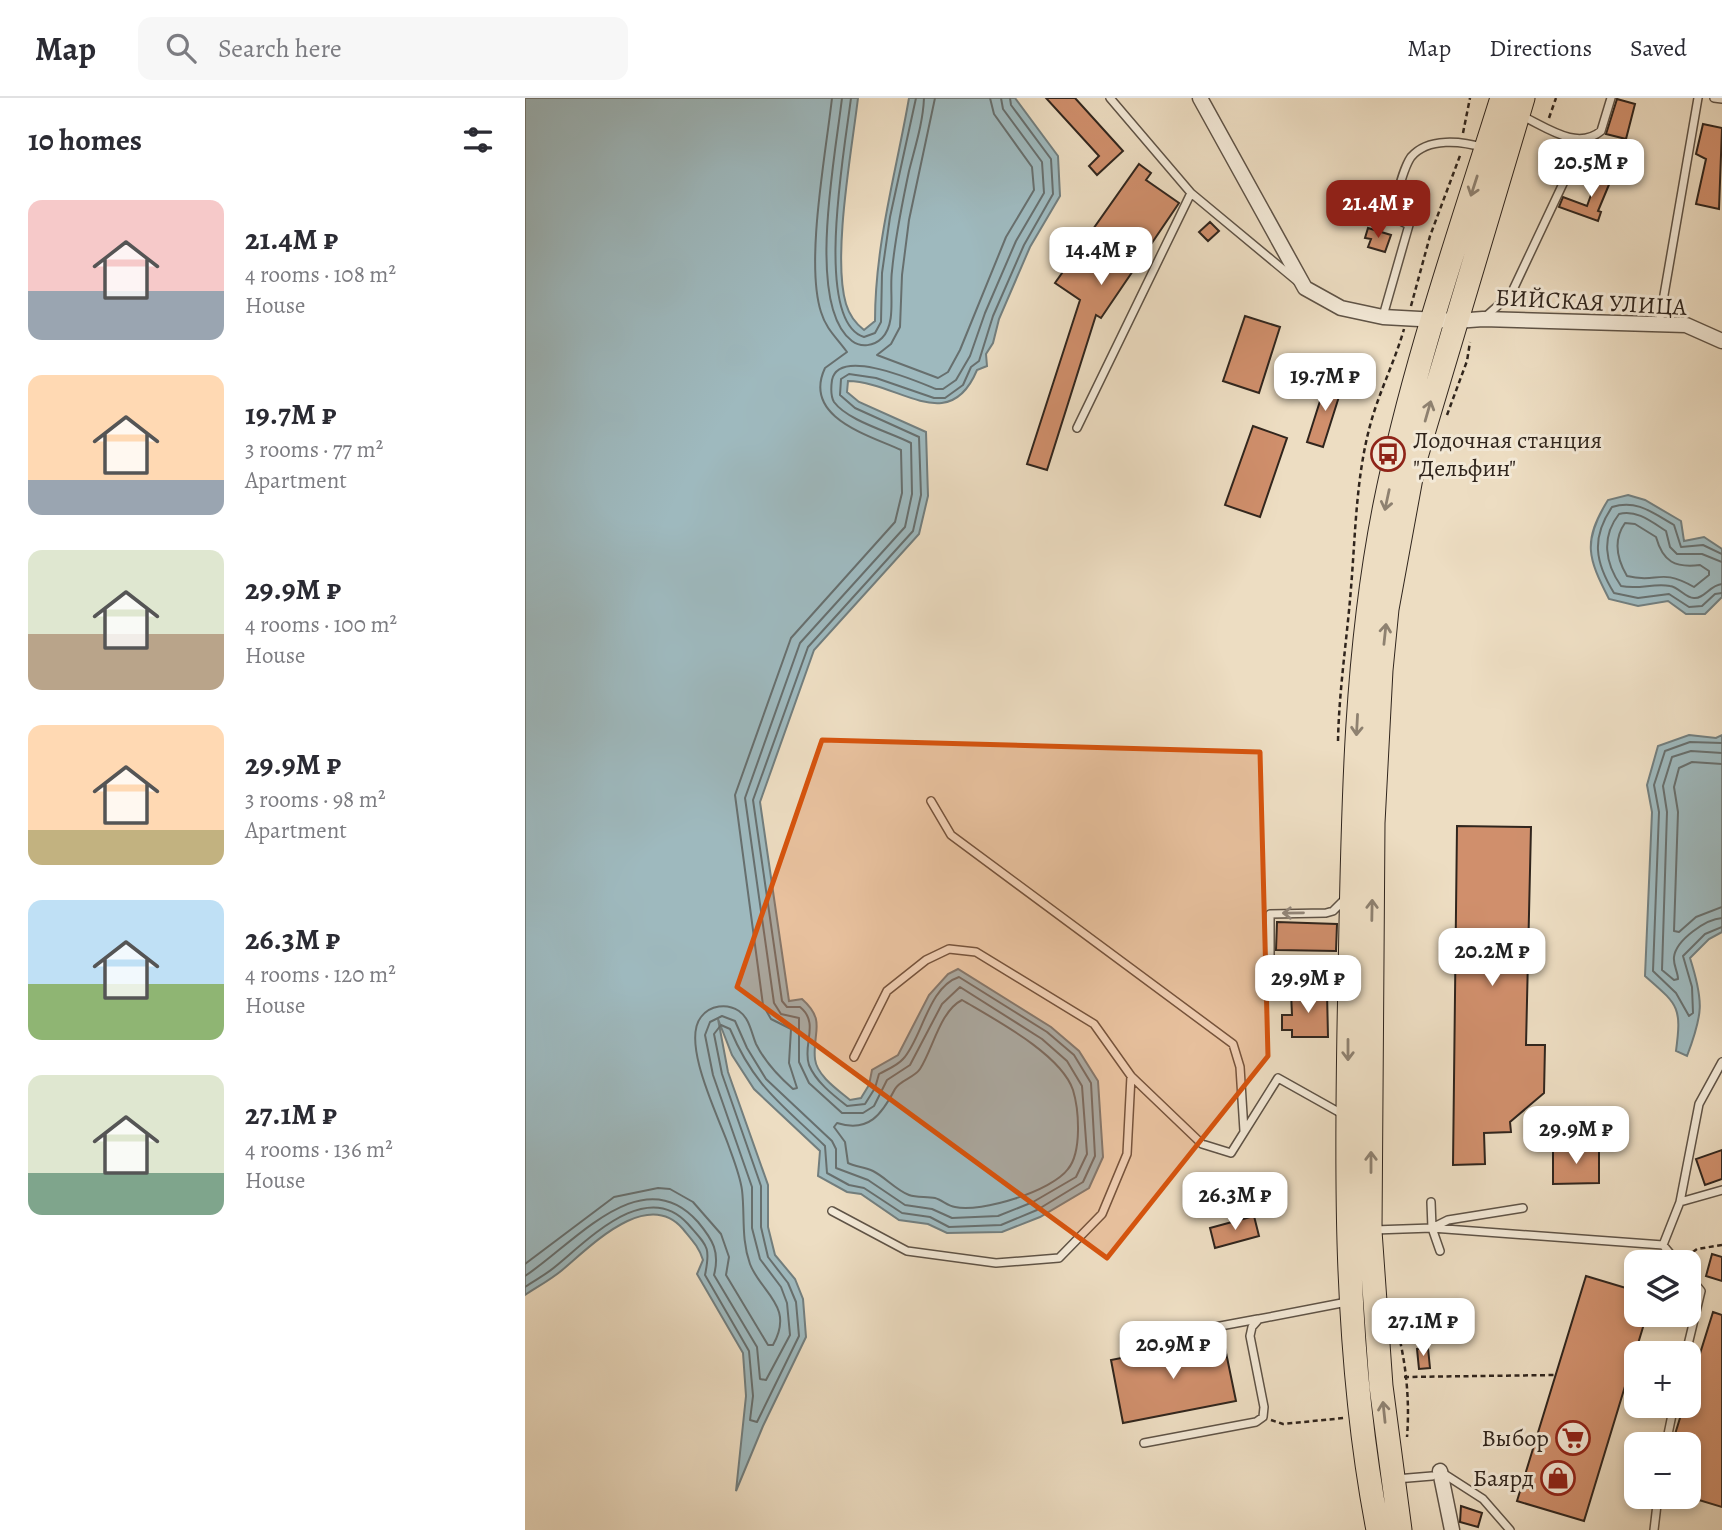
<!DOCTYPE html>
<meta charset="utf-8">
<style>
body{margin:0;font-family:Alegreya,serif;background:#f7f7f7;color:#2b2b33;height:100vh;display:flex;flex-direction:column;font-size:26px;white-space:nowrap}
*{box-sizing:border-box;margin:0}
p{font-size:23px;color:#7c7c81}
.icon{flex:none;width:38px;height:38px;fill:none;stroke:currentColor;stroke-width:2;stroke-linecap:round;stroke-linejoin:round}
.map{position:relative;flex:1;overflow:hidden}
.panel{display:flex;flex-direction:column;background:#fff;width:525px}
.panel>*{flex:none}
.buttons{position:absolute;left:1099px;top:1152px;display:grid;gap:14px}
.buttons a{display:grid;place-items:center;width:77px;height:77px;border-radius:14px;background:#fff;box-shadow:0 4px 10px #0003;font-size:35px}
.price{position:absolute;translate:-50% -60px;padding:0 16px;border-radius:14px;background:#fff;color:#222;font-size:23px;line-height:46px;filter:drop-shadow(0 2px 4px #0008)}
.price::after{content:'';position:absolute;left:50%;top:42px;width:21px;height:16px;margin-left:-10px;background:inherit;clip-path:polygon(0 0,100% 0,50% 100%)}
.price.current{background:#8f2418;color:#fff}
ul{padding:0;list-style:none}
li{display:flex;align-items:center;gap:21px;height:175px;padding:0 28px}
li span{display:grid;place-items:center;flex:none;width:196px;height:140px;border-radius:14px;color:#555}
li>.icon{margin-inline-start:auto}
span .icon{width:84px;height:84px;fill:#fffc;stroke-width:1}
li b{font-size:30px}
h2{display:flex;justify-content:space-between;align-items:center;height:84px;padding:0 28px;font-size:30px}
header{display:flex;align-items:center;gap:42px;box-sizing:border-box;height:98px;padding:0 35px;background:#fff;border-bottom:2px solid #e1e1e2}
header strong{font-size:33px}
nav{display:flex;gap:38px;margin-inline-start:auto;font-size:24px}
.search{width:490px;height:63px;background:#f7f7f7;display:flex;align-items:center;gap:18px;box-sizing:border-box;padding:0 24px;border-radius:14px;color:#7c7c81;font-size:26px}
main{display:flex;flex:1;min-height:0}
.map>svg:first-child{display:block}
.water{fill:#9eb9be;stroke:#727e7e;stroke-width:2}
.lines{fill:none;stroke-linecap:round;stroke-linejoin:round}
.shore{stroke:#676f6e;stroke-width:2}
.building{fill:#d08f6c;stroke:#30251d;stroke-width:2}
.lane-casing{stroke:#5f5346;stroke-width:10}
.street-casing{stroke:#5f5346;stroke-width:17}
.primary-casing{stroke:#30251d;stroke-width:25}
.path{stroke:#30251d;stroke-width:2.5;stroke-dasharray:5 3.5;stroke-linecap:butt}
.lane{stroke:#f3e9d7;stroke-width:7}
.street{stroke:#f3e9d7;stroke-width:14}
.primary{stroke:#edddc2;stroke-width:23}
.oneway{stroke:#8e8170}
.oneway2{stroke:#92877a}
.marked{fill:#d6540e;fill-opacity:0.2;stroke:#d6540e;stroke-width:5;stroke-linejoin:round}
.labels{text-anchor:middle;stroke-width:6;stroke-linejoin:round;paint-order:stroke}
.street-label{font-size:24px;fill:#30251d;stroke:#f3e9d7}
.poi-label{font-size:24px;fill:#30251d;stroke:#f3e9d7;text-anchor:end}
</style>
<header>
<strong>Map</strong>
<div class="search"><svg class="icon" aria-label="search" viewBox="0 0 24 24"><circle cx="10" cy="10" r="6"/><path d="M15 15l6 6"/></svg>Search here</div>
<nav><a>Map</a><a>Directions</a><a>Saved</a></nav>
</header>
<main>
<section class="panel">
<h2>10 homes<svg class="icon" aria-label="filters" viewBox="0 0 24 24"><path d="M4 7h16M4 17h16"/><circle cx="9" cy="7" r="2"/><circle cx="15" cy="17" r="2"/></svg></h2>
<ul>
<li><span style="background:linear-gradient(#f6c9c9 65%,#9aa5b1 0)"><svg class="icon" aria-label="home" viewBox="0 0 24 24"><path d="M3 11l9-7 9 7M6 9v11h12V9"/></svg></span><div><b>21.4M ₽</b><p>4 rooms · 108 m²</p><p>House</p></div></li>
<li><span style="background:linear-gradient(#ffd9b3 75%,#9aa5b1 0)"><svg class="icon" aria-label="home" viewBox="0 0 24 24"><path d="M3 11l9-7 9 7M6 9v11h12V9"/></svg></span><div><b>19.7M ₽</b><p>3 rooms · 77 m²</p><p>Apartment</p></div></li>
<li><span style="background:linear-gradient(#dfe7d0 60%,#b9a48a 0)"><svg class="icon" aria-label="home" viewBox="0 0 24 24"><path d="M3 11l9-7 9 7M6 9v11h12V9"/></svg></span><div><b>29.9M ₽</b><p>4 rooms · 100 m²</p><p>House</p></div></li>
<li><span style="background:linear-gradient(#ffd9b3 75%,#c2b280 0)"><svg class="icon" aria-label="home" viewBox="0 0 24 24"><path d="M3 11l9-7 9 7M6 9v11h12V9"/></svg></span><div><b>29.9M ₽</b><p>3 rooms · 98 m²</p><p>Apartment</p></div></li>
<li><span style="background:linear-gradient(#bfe0f5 60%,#8fb573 0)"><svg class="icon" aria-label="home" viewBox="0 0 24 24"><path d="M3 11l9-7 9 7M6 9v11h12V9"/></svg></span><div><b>26.3M ₽</b><p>4 rooms · 120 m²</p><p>House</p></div></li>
<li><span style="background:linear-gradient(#dfe7d0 70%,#7fa58c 0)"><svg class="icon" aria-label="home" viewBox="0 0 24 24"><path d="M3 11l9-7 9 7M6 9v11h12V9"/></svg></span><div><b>27.1M ₽</b><p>4 rooms · 136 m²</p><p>House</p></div></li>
</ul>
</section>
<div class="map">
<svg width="1197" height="1432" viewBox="0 0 1197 1432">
<rect width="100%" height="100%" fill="#edddc2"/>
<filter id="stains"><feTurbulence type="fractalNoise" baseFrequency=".00286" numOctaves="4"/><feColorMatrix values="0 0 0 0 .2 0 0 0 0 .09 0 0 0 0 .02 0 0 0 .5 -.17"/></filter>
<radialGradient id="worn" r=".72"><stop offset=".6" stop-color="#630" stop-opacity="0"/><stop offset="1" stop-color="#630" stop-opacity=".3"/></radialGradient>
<path class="water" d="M 0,0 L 333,0 C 327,51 307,159 321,206 C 324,216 330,225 339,232 L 350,223 C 350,146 371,75 384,0 L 490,0 L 533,58 L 535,98 L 505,149 L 474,221 L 468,245 L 461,256 L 462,268 L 452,272 C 424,339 374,284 323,283 L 322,294 L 334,304 L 401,334 L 403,398 L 394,436 L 289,552 L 235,704 L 264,903 L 277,901 C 302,923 287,935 290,961 C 292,978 313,992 325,1002 L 336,1000 L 344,987 L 347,972 L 373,957 L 404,897 L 423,876 L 433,871 L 526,929 L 554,953 L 573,983 L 578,1059 L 564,1090 L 515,1119 L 477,1134 L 422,1135 L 403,1126 L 374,1122 L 336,1096 L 322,1094 L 293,1078 L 295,1053 L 229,991 L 207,957 L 193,921 L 203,974 L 243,1087 L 243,1129 L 250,1157 L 270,1181 L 278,1201 L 281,1239 L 238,1328 L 211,1393 L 221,1298 L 218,1255 L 172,1176 L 178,1162 C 174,1149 167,1142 158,1131 C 122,1089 65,1149 36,1173 C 25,1182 12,1189 0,1197 Z
M 1103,397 L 1120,402 L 1156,423 L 1159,443 L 1179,439 L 1197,451 L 1197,499 L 1180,516 L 1161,516 L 1143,503 L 1113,508 L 1084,501 C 1063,460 1057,444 1083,402 Z
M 1164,637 L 1191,640 L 1197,637 L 1197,834 L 1184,841 L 1165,860 C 1179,904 1178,916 1162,958 L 1151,953 C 1157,908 1153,907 1120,878 L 1127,714 L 1122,687 L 1133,648 Z"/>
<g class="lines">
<path class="shore" d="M 317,0 C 311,54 280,208 327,243 C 336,250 349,248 357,240 C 372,225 364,194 367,173 C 370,140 377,106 384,73 C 390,49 398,25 399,0
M 326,0 C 321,43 287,223 339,239 L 350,235 L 356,224 L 357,175 L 365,119 L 391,0
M 410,0 L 384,122 L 377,177 L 375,229 L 366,246 L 352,257 L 413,280 L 423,274 L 435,252 L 481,139 L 509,92 L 507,69 L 469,16 L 465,0
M 1100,425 L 1110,426 L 1131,439 C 1138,464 1150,470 1175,467 L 1184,473 L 1184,477 L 1169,489 C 1134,469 1133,486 1102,478 C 1092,461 1088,442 1100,425 Z
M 1197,456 L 1178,447 L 1156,449 L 1149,427 C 1128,415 1112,401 1087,409 C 1066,440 1070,464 1089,495 L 1113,500 L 1144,496 L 1164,509 L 1177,508 L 1190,496 L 1197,495
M 1197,464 L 1177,456 L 1152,456 L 1145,449 L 1141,433 C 1127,424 1111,411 1094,416 C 1076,439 1080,465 1096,488 C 1114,492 1128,485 1145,488 C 1154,489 1160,500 1169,500 C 1179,501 1185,487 1197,486
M 1197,645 L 1165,644 L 1140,653 L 1129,687 L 1134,714 L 1128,873 L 1151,895 L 1164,918 L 1168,915 L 1167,889 L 1158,858 L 1180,836 L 1197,829
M 1197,655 L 1166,653 L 1147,659 L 1138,688 L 1142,714 L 1137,872 L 1149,882 L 1153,881 C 1153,874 1148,867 1149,859 C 1151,842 1181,821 1197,820
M 1197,666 L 1167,664 L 1154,670 L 1149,689 L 1153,714 L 1149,833 L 1154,834 L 1171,819 L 1197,809
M 437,902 C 469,921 536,956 548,992 C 554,1012 557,1054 543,1071 C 527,1093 456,1115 430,1109 C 423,1108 417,1102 410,1100 C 402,1098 392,1100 384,1097 C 371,1092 360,1079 348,1073 C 340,1069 331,1069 323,1065 L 320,1044 L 309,1029 L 312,1025 C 344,1035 357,1016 370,991 C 375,982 389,980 395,971 C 408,951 415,913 437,902 Z
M 0,1166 L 89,1099 L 133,1090 L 145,1091 L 168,1104 L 196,1136 L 204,1159 L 201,1177 L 243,1247 L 248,1247 C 270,1208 236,1195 225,1166 C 216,1141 220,1117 217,1092 C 215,1077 208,1060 203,1046 C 193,1018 156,944 176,919 C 185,907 202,905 214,913 C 225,921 226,934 231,946 C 240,964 253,978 268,991 L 272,990 L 264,965 L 266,931 L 246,921 L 238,907 L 210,697 L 266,540 L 370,424 L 377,395 L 376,352 C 343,337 277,319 300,270 L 322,254 C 312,240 301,231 296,214 C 280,164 301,55 307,0
M 0,1178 C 48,1147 117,1060 173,1124 C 188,1142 195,1154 189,1177 L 232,1249 L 235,1281 L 241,1282 L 265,1237 L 262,1205 L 256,1189 L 235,1161 L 227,1130 L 227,1089 L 188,977 L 180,937 L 185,924 L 197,918 L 210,923 L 222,950 L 241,981 L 307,1043 L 311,1051 L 311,1070 L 343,1082 L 380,1107 L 407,1111 L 427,1120 L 473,1118 L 508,1104 L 551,1079 L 562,1056 L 557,988 L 542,963 L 517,941 L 435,889 L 417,906 L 385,967 L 362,982 L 349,1008 L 338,1015 L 317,1015 L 284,985 L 274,964 L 274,920 L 256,916 L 249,905 L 220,700 L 275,545 L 380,429 L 387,396 L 386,345 C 365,334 323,323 309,304 C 305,297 306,289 307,282 C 314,249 391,283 411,291 L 418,291 L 431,282 L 445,258 L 460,215 L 491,143 L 519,95 L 517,64 L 478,11 L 476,0
M 0,1189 C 10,1182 22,1176 31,1168 C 64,1141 122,1080 163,1126 C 182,1148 186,1148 180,1177 L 224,1253 L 228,1298 L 225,1322 L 232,1324 L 274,1238 L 271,1204 L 263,1185 L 243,1159 L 236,1129 L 236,1088 L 197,976 L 189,936 L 196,927 L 205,931 C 230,990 257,1006 300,1048 L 302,1075 L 324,1087 L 339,1090 L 377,1115 L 405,1119 L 424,1129 L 476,1127 L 512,1112 L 558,1084 L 570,1058 L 566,985 L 549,957 L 522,934 L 434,879 C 403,889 397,941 378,961 C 372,968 361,972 354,976 L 350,990 L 340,1006 L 322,1008 C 308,997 291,984 284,967 C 277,947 295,925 275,909 L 262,909 L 257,903 L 228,702 L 283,549 L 388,433 L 396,397 L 394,339 L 330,310 L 315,297 L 316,281 L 324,276 L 351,280 L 409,300 L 420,300 L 438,287 L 446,269 L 454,263 L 468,218 L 499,147 L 528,96 L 526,61 L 486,7 L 485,0"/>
</g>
<path class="building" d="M 521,0 L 550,0 L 598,53 L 572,77 L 564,68 L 574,58 Z
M 1092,1 L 1110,6 L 1101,41 L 1081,36 Z
M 1178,26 L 1197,30 L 1194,111 L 1171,106 L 1181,61 L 1171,56 Z
M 614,66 L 626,75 L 621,82 L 654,105 L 576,220 L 571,217 L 522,372 L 502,366 L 555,202 L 530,185 Z
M 1075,72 L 1088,77 L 1073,113 L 1076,114 L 1073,123 L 1034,109 L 1038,99 L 1062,108 Z
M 879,94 L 903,103 L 897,119 L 875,110 Z
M 685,124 L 694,133 L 683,143 L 674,134 Z
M 843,130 L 866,137 L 860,154 L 843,149 L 846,141 L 840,140 Z
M 720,218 L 755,229 L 734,295 L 698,283 Z
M 802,281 L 818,286 L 798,349 L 782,344 Z
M 728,328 L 762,340 L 735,419 L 700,407 Z
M 932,728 L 1006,729 L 1001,947 L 1020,947 L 1019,995 L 985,1024 L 986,1034 L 959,1035 L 960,1066 L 928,1067 Z
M 752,824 L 812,826 L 811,853 L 751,852 Z
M 766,894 L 802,894 L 803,939 L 767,939 L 767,932 L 757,932 L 757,917 L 767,917 Z
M 1074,1050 L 1074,1085 L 1028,1086 L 1028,1051 Z
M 1197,1052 L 1197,1081 L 1180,1087 L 1171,1061 Z
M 729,1118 L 734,1138 L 690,1150 L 685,1130 Z
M 1187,1156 L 1197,1159 L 1197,1183 L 1181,1178 Z
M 1061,1178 L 1111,1193 L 1111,1216 L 1122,1216 L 1059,1423 L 992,1403 Z
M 1188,1214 L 1197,1217 L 1197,1409 L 1164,1399 L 1170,1365 L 1164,1364 L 1164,1346 L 1147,1346 L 1159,1307 L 1164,1307 L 1164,1291 Z
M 698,1240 L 711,1303 L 598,1325 L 586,1262 Z
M 903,1250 L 905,1270 L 894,1271 L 892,1251 Z
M 936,1408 L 957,1415 L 953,1429 L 935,1424 Z"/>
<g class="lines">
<g class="lane-casing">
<path id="lane" d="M 585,0 L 666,95
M 1189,0 L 1197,1
M 997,18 C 1021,29 1052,53 1076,33 L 1086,0
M 858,218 L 884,127 L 869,120 L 868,112 C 873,96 877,72 886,59 C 903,39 937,43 959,50
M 959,220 L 986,196 L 1043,75 L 1049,57 L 1045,41
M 1134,226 L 1173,0
M 552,330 L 666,95 L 772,183
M 406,703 L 426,737 L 708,946 L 715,969 L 719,1033
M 820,872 L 818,869 L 745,867 L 745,816 L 801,815 L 808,813 L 822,799
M 329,959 L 362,893 L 401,862 L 424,851 L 451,854 L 569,926 L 606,978 L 677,1046 L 706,1055 L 753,980 L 819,1017
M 906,1104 L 907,1130 L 915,1153
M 1155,1104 L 1174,1006 L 1197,964
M 307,1113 L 382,1153 L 471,1165 L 534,1160 L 577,1116 L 602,1056 L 606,978
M 907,1130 L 923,1122 L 998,1110
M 849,1132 L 907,1130 L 1138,1147 L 1155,1104 L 1197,1092
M 1138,1147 L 1152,1164
M 604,1245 L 733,1221
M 1161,1255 L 1176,1193 L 1164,1178
M 619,1345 L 731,1324 L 738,1319 L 739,1309 L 725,1238 L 727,1229 L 734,1221 L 822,1204
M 1141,1346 L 1149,1307
M 916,1374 L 958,1401 L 985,1432
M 871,1381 L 907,1378
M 1129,1432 L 1133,1398"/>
</g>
<g class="street-casing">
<path id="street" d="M 675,0 L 780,190 L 816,210 L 858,219 L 931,223 L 958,221 L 1161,227 L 1197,243
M 915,1373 L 927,1432"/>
</g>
<g class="primary-casing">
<path id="primary" d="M 853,1432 C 818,1251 821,1062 825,879 C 828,721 829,563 860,407 C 888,268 935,134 977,0
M 875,1432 L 856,1288 L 845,1133 L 848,725 L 856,572 L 862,511 L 888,369 L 998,0"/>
</g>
<path class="path" d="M 1024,20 L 1031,0
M 938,35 L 945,0
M 886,208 L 905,138 L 936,55
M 922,317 L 942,263 L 945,244
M 813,643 C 814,592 822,541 826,490 C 831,430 831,368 850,311 C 859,284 871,259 879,231
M 1161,1159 L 1172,1151 L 1197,1147
M 871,1227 C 881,1262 885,1303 882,1339
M 879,1279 L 1030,1277
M 746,1322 L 758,1326 L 819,1320"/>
<use href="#lane" class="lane"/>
<use href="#street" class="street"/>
<use href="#primary" class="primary"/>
</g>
<defs><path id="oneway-shaft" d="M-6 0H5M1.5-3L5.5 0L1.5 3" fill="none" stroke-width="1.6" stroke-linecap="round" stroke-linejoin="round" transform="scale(1.75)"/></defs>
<g class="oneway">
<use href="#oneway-shaft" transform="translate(949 88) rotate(108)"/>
<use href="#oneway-shaft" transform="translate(903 313) rotate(-74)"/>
<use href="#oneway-shaft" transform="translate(862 402) rotate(102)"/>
<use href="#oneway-shaft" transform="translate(860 536) rotate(-84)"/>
<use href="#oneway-shaft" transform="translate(832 627) rotate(93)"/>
<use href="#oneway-shaft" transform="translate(847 812) rotate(-89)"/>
<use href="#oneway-shaft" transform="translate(823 952) rotate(90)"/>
<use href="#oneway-shaft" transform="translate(846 1064) rotate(-90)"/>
<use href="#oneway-shaft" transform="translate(859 1314) rotate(-96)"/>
</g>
<use class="oneway2" href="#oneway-shaft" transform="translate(768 815) rotate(179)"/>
<path class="marked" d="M 297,642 L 735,654 L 743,958 L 582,1160 L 212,889 Z"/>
<defs>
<g id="bus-ring" transform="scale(1.75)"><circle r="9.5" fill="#f3e9d7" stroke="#8f2418" stroke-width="1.5"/><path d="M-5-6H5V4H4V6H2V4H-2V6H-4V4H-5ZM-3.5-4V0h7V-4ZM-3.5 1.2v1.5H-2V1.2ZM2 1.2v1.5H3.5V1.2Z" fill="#8f2418"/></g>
<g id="supermarket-ring" transform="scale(1.75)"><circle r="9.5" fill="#f3e9d7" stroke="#8f2418" stroke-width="1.5"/><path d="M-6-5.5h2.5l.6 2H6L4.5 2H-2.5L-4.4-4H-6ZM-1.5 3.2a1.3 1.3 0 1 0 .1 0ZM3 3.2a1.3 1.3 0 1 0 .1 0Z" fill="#8f2418"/></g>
<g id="shop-ring" transform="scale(1.75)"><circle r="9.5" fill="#f3e9d7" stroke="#8f2418" stroke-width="1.5"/><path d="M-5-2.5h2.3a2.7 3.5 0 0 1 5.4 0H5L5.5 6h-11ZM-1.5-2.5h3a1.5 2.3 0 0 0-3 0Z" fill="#8f2418"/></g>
</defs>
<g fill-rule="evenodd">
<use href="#bus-ring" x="863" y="356"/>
<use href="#supermarket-ring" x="1048" y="1340"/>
<use href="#shop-ring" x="1033" y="1380"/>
</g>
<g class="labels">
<g class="street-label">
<text transform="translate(1066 204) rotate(3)" y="8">БИЙСКАЯ УЛИЦА</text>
</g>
<g class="poi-label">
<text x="888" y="350" text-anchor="start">Лодочная станция<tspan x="888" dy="28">"Дельфин"</tspan></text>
<text x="1024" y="1348">Выбор</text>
<text x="1009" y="1388">Баярд</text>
</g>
</g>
<rect width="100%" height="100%" filter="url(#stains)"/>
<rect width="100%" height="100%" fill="url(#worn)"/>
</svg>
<div class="buttons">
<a><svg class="icon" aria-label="layers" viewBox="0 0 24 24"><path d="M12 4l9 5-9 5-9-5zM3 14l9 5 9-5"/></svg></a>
<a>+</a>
<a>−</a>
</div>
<b class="price" style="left:1066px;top:101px">20.5M ₽</b>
<b class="price current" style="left:853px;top:142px">21.4M ₽</b>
<b class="price" style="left:576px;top:189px">14.4M ₽</b>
<b class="price" style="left:800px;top:315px">19.7M ₽</b>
<b class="price" style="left:967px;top:890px">20.2M ₽</b>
<b class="price" style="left:783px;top:917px">29.9M ₽</b>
<b class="price" style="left:1051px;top:1068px">29.9M ₽</b>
<b class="price" style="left:710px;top:1134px">26.3M ₽</b>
<b class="price" style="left:898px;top:1260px">27.1M ₽</b>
<b class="price" style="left:648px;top:1283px">20.9M ₽</b>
</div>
</main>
